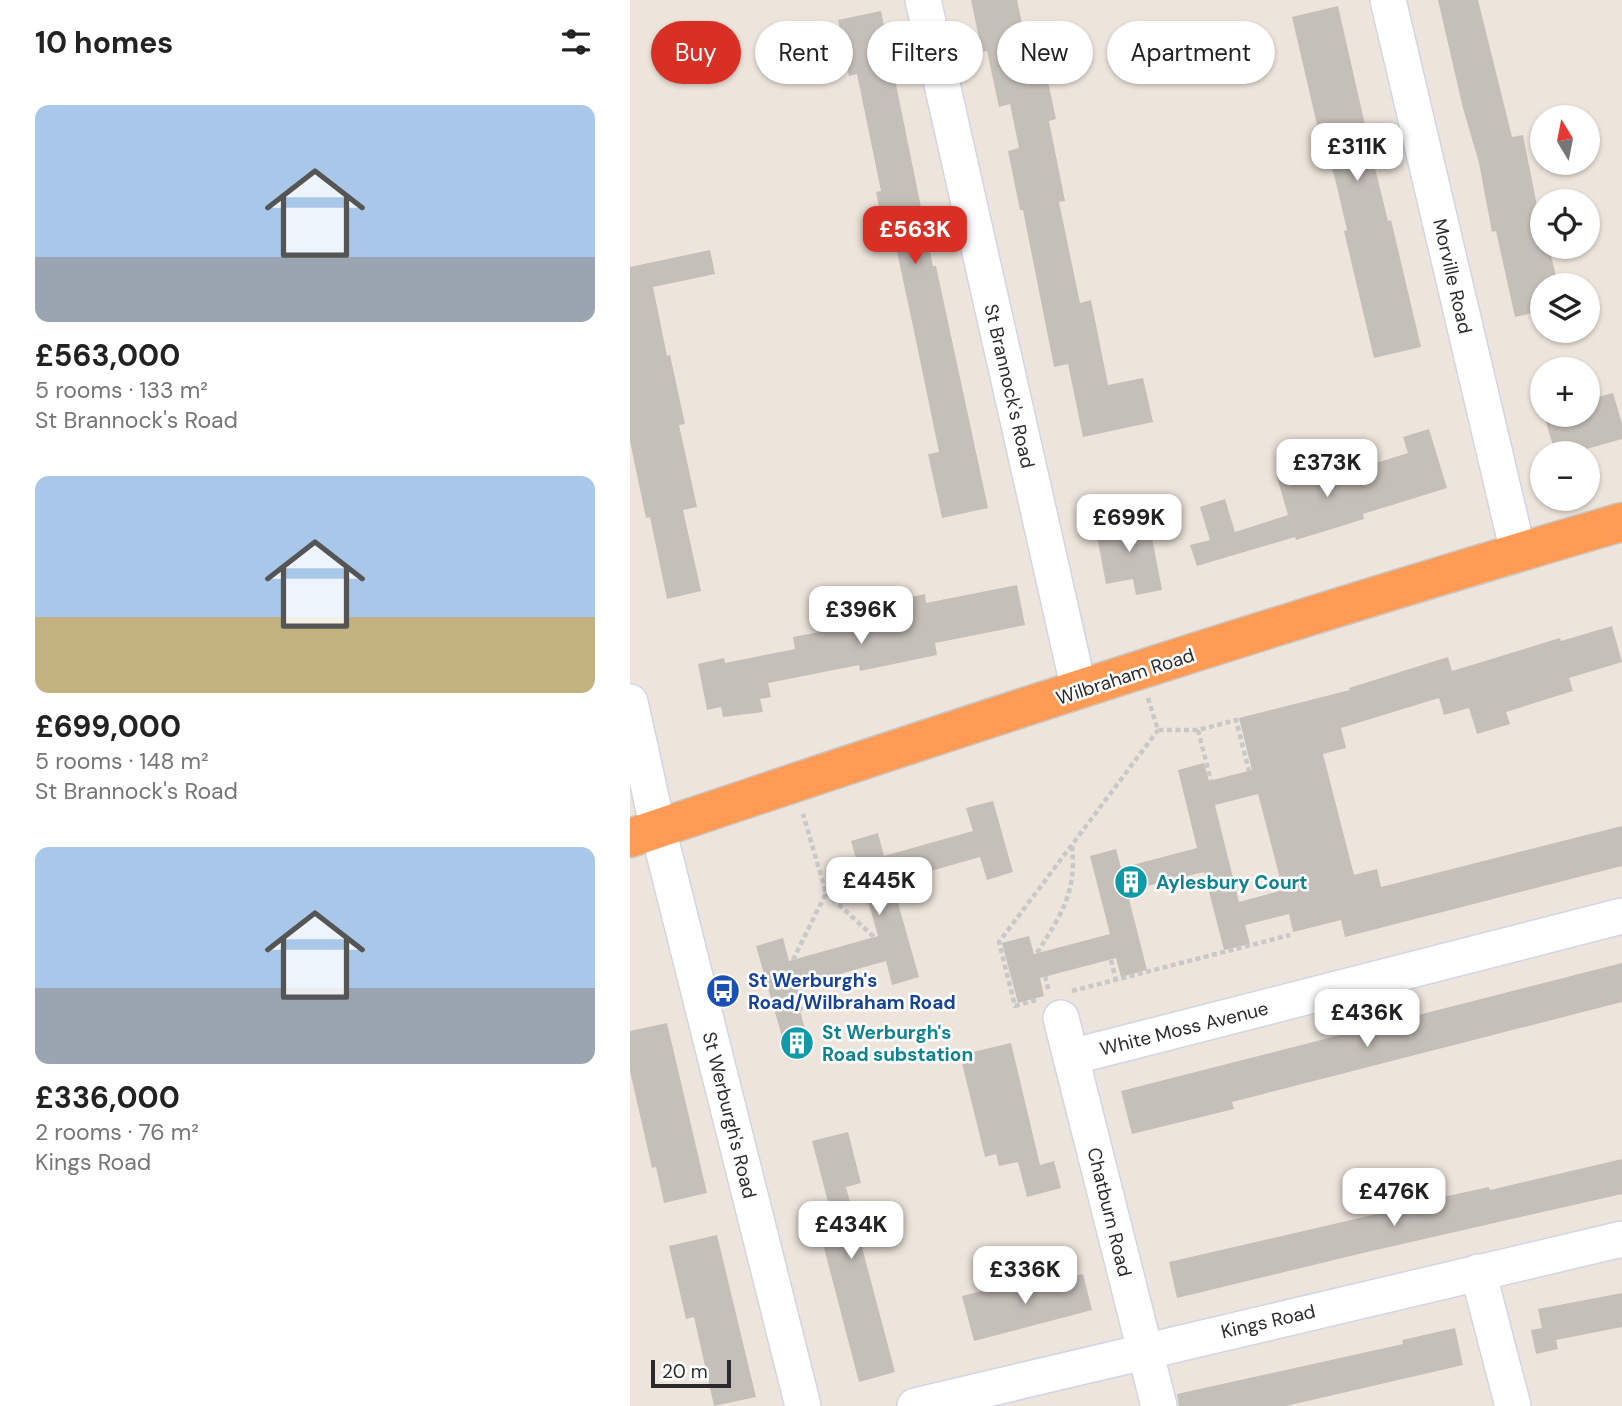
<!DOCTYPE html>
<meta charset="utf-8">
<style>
body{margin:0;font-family:"DM Sans",sans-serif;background:#f6f6f6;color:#222;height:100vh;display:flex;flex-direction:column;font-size:26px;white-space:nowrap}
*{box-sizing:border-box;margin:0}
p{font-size:23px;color:#767676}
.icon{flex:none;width:38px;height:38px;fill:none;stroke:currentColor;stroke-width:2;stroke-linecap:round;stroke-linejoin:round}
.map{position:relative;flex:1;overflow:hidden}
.details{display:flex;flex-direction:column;background:#fff;width:630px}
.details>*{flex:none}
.top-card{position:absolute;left:21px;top:21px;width:665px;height:63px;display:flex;gap:14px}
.needle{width:46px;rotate:350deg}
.buttons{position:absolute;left:900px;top:105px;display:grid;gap:14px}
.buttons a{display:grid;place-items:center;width:70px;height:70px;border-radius:50%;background:#fff;box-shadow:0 2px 5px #0004;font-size:35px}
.scale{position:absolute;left:21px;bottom:18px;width:80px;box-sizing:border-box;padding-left:7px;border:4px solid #2b2b2b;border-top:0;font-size:19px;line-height:24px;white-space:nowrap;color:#2b2b2b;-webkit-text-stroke:5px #fff;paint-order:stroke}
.price{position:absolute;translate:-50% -60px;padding:0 16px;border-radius:14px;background:#fff;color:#222;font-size:23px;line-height:46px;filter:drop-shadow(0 2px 4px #0008)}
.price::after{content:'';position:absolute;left:50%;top:42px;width:21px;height:16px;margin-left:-10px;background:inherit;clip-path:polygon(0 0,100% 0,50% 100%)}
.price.current{background:#d93025;color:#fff}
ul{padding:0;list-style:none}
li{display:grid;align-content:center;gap:14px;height:371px;padding:0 35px}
li span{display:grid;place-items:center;height:217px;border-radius:14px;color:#555}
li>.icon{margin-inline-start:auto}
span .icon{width:126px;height:126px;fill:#fffc;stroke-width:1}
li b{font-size:30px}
h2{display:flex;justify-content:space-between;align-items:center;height:84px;padding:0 35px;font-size:30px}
.pill{padding:0 24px;border-radius:32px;background:#fff;box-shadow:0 2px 5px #0004;font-size:24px;line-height:63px}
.pill.current{background:#d93025;color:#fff}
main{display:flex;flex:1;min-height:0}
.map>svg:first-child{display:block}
.building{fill:#c5bfb9;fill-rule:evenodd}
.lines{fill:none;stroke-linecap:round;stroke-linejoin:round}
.minor-casing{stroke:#d1d5e4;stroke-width:38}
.highway-casing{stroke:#c8c8c8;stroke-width:41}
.path{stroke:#c8c8c8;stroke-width:4.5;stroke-dasharray:5 3.5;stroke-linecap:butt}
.minor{stroke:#fff;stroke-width:35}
.highway{stroke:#ff9b55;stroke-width:38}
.labels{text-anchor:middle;stroke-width:5;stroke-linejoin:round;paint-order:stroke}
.street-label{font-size:19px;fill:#2b2b2b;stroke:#fff}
.culture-label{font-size:19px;font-weight:bold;fill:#0d838f;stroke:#fff;text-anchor:start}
.transit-label{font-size:19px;font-weight:bold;fill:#164399;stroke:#fff;text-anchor:start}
</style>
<main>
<section class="details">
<h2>10 homes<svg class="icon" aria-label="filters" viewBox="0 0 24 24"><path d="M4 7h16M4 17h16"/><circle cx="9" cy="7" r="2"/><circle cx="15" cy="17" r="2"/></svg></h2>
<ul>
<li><span style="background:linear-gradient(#a9c7e8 70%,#9aa5b1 0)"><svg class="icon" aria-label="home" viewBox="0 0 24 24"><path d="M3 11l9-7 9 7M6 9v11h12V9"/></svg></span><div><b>£563,000</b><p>5 rooms · 133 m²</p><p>St Brannock's Road</p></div></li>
<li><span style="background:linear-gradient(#a9c7e8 65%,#c2b280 0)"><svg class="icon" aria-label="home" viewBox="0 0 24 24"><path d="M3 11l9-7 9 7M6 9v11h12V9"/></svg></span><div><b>£699,000</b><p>5 rooms · 148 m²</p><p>St Brannock's Road</p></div></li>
<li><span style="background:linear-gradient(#a9c7e8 65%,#9aa5b1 0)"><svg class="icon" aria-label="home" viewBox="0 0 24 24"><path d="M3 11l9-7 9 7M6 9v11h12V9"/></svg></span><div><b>£336,000</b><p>2 rooms · 76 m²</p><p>Kings Road</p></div></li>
</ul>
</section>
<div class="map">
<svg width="992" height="1406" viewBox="0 0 992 1406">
<rect width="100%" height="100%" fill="#ede5dc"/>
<path class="building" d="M 341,0 L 387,0 L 404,80 L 417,77 L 426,119 L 419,121 L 435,201 L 429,202 L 450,303 L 461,300 L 478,385 L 513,378 L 523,422 L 453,437 L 438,364 L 424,367 L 393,210 L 390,210 L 378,151 L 389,148 L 380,104 L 369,107 L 357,51 L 352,52 Z
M 808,0 L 848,0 L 882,137 L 893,135 L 912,231 L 912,247 L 919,247 L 928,285 L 912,285 L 912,311 L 885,317 L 866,231 L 862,232 L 849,163 L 833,108 Z
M 708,6 L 743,160 L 758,221 L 761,220 L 791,347 L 744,358 L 714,231 L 717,230 L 707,187 L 692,128 L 688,129 L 662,17 Z
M 251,11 L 303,266 L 306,266 L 358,508 L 312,518 L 298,454 L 309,452 L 284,331 L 266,247 L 257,249 L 246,192 L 251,191 L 227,74 L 219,76 L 208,20 Z
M 80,250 L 85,274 L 23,287 L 37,356 L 40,355 L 55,424 L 49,425 L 67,507 L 53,510 L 71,591 L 37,599 L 20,517 L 16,518 L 0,441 L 0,267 Z
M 983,393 L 992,424 L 992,439 L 942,453 L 925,453 L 914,415 L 957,415 L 957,400 Z
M 799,429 L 817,488 L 733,514 L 734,519 L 666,540 L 665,537 L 567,566 L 560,545 L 580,540 L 570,507 L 595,499 L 605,532 L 658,515 L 647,477 L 715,456 L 720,471 L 778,453 L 773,437 Z
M 518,517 L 532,590 L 506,595 L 503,579 L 476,584 L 465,526 Z
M 387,585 L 395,625 L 305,643 L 307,655 L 230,671 L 229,665 L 138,683 L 141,697 L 130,699 L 133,712 L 93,717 L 91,707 L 77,710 L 68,664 L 94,658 L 95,663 L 165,649 L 163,637 L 221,626 L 220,619 L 273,609 L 271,599 L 295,594 L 296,603 Z
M 982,626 L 992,662 L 939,678 L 943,691 L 876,712 L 880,724 L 847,734 L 839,708 L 814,715 L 809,698 L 711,728 L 716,748 L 693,754 L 724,875 L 747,869 L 751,887 L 992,826 L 992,866 L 715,937 L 711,920 L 663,932 L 659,914 L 615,925 L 620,944 L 594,950 L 574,872 L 497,891 L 517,970 L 491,977 L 486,958 L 410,978 L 414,996 L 388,1003 L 372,943 L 399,936 L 404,954 L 480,934 L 460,856 L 486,849 L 491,868 L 567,848 L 548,770 L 574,763 L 579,781 L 622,770 L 609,718 L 720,690 L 719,688 L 818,657 L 822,671 L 930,638 L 931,641 ZM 628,794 L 653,890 L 609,902 L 585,805 Z
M 363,801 L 383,872 L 357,880 L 350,857 L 262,882 L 289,977 L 262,985 L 256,961 L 167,986 L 173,1010 L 170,1011 L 180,1047 L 157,1054 L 126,946 L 153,938 L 159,961 L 248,936 L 221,841 L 248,833 L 254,856 L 343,831 L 336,808 Z
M 992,963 L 992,1002 L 602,1102 L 604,1109 L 502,1134 L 491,1091 Z
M 37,1023 L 77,1193 L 34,1203 L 26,1167 L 22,1168 L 0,1071 L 0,1031 Z
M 381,1043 L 410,1165 L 424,1161 L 431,1188 L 397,1197 L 388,1162 L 369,1166 L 366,1154 L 355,1157 L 330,1055 Z
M 218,1132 L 231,1183 L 216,1187 L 265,1372 L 229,1382 L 187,1221 L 202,1217 L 182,1141 Z
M 992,1159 L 992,1194 L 733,1253 L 547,1298 L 539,1262 L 799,1202 L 799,1200 L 859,1187 L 860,1190 Z
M 87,1235 L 126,1397 L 84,1406 L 64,1317 L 56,1319 L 39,1246 Z
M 453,1274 L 462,1310 L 344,1341 L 332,1296 L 383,1283 L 385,1291 Z
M 992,1293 L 992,1327 L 926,1340 L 928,1349 L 906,1354 L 901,1330 L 912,1328 L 908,1309 Z
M 825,1328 L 833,1365 L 656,1406 L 549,1406 L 547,1394 L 773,1344 L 772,1340 Z"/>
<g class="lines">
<g class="minor-casing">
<path id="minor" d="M 293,0 L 449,690
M 758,0 L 888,552
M 0,702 L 28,829 L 173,1406
M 431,1018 L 529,1406
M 441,1057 L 992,916
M 848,1272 L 883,1406
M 285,1406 L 992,1239"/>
</g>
<g class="highway-casing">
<path id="highway" d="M 0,838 C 329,727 659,619 992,522"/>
</g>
<path class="path" d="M 518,698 L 528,730 L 568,730 L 606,720 L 619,771
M 568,730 L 581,781
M 196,893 L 244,937
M 407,953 C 431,915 447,892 442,846
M 163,960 L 196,893 L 173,814
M 481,960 L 486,980
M 415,976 L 419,992
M 442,991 L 660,935
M 406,1000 L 385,1006 L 369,942 L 528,730"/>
<use href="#minor" class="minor"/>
<use href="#highway" class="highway"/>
</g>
<defs>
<g id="building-disc" transform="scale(1.75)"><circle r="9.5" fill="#0f9aa8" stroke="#fff"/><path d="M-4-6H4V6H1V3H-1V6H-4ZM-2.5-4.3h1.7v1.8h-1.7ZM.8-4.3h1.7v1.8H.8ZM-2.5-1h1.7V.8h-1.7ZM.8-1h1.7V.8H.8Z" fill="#fff"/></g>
<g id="bus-disc" transform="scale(1.75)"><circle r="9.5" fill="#1a4fb4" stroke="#fff"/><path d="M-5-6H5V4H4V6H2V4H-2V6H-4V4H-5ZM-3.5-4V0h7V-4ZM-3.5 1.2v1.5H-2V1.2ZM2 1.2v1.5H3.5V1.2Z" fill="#fff"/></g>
</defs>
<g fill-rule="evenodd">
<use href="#building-disc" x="501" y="882"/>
<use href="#bus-disc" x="93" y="991"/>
<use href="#building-disc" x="167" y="1043"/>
</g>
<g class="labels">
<g class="street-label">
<text transform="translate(823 276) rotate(77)" y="7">Morville Road</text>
<text transform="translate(380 386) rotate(77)" y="7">St Brannock's Road</text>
<text transform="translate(495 676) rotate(-18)" y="7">Wilbraham Road</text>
<text transform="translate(554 1028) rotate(-14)" y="7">White Moss Avenue</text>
<text transform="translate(100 1115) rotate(76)" y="7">St Werburgh's Road</text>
<text transform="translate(480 1212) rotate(76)" y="7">Chatburn Road</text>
<text transform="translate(638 1321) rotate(-13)" y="7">Kings Road</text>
</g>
<g class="culture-label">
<text x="526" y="889">Aylesbury Court</text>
<text x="192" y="1039">St Werburgh's<tspan x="192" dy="22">Road substation</tspan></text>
</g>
<g class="transit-label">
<text x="118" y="987">St Werburgh's<tspan x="118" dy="22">Road/Wilbraham Road</tspan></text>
</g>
</g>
</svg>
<div class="buttons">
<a><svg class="needle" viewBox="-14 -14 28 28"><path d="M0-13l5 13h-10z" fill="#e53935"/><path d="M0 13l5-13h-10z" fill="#767676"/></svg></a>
<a><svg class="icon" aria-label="locate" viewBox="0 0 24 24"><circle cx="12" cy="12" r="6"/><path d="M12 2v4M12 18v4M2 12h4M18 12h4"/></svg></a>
<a><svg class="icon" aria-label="layers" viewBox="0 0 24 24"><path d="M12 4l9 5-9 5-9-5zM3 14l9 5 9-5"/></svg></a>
<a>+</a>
<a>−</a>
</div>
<div class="scale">20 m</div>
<b class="price" style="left:727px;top:183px">£311K</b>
<b class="price current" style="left:285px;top:266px">£563K</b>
<b class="price" style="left:697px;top:499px">£373K</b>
<b class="price" style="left:499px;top:554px">£699K</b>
<b class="price" style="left:231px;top:646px">£396K</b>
<b class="price" style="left:249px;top:917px">£445K</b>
<b class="price" style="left:737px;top:1049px">£436K</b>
<b class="price" style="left:764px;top:1228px">£476K</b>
<b class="price" style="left:221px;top:1261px">£434K</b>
<b class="price" style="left:395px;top:1306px">£336K</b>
<div class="top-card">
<a class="pill current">Buy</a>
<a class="pill">Rent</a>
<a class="pill">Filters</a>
<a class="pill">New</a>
<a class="pill">Apartment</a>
</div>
</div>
</main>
